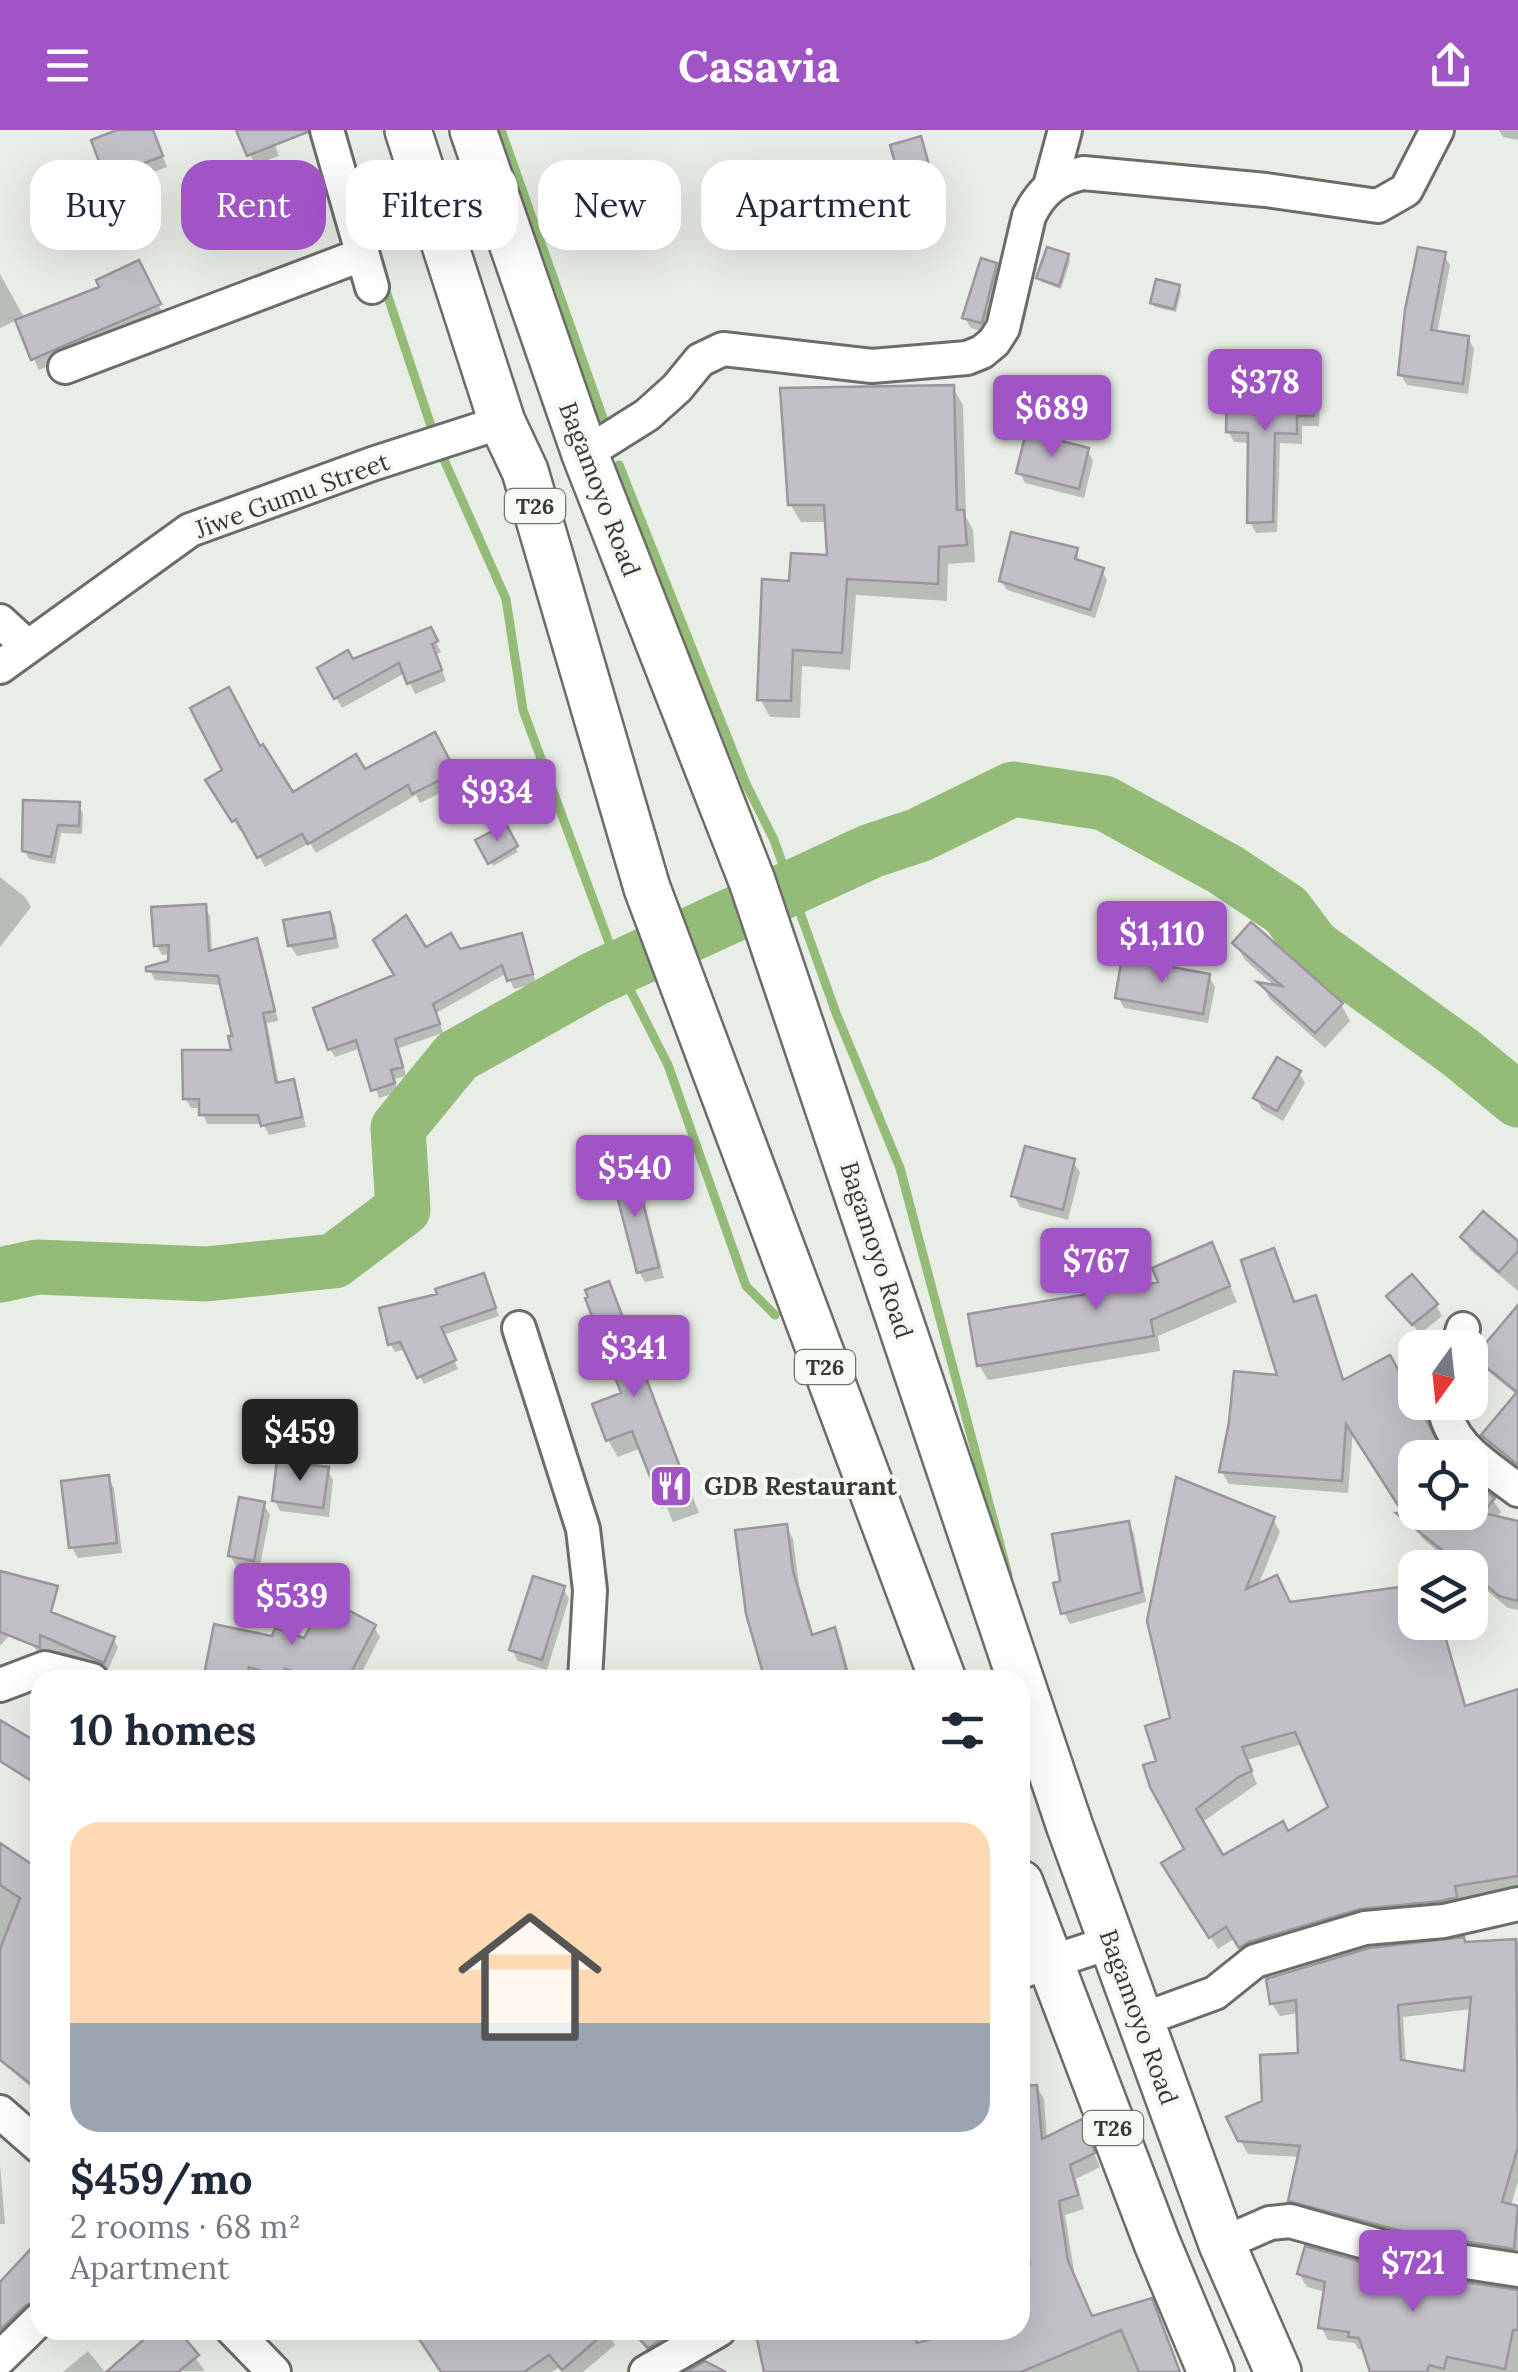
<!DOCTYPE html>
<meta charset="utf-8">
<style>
body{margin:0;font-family:Lora,serif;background:#f2f2f3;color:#1f2937;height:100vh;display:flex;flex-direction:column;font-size:38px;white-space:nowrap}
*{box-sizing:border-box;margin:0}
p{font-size:32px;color:#747a83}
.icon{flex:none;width:55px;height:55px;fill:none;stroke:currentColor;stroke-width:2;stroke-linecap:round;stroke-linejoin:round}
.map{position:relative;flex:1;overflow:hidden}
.details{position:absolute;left:30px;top:1540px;width:1000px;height:670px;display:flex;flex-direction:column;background:#fff;border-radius:30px;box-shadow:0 10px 40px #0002}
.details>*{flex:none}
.guide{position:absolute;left:30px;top:30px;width:1000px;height:90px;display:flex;gap:20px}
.needle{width:65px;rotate:195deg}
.fabs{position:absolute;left:1398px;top:1200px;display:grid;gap:20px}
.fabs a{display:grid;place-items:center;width:90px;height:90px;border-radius:20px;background:#fff;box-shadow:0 10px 40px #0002;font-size:50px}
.price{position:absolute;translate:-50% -85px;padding:0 22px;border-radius:10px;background:#a154c5;color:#fff;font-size:32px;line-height:65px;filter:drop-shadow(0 2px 5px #0008)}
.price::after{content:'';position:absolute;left:50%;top:60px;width:30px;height:22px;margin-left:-15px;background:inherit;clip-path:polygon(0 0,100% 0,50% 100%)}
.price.current{background:#222;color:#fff}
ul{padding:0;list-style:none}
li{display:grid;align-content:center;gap:20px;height:530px;padding:0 40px}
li+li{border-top:2px solid #e0e1e3}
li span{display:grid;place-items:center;height:310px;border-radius:30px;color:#555}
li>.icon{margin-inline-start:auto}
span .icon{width:180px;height:180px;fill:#fffc;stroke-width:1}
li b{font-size:42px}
h2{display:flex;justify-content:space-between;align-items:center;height:120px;padding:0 40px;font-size:42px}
.chip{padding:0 35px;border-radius:30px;background:#fff;box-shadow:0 10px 40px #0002;font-size:35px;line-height:90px}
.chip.current{background:#a154c5;color:#fff}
header{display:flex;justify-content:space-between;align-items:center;height:130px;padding:0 40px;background:#a154c5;color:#fff;font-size:45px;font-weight:800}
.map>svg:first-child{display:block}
.shadow{fill:#0003;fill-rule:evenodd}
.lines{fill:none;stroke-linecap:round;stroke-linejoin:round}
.stream{stroke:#94bc78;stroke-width:9}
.river{stroke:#94bc78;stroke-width:55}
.building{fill:#c3bfc6;stroke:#9b969d;stroke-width:2.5;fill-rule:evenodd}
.minor-casing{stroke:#6a6e67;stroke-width:38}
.highway-casing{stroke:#6a6e67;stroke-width:50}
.minor{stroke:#fff;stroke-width:32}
.highway{stroke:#fff;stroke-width:45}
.labels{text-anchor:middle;stroke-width:8;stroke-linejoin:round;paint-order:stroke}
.shield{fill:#f5faf2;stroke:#71746f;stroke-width:2.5}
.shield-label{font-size:22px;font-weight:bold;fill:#383a37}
.street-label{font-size:25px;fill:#383a37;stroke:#f5faf2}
.poi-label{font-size:25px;font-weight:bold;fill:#383a37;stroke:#f5faf2;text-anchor:start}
</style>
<header><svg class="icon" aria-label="menu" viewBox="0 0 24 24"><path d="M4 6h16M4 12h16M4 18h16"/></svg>Casavia<svg class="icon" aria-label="share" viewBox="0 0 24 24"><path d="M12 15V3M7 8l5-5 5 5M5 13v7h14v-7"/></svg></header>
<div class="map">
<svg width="1518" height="2242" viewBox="0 0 1518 2242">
<rect width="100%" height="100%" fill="#e8ede5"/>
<path class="shadow" d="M 124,0 L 152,0 L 167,37 L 114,57 L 108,47 Z
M 239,0 L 284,0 L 273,10 L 279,26 L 255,35 Z
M 1499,0 L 1518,0 L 1518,10 L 1503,7 Z
M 919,9 L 935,53 L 909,60 L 893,17 Z
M 828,63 L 842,94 L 823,103 L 808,72 Z
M 1444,125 L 1450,135 L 1437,204 L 1468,208 L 1474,219 L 1468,264 L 1407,255 L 1401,245 Z
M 1068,126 L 1070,131 L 1061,159 L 1042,152 L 1039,148 Z
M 996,135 L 1002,146 L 988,203 L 971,198 L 964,187 Z
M 0,144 L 25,189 L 144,144 L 164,186 L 39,240 L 17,190 L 0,198 Z
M 1179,157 L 1181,162 L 1176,182 L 1155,177 L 1153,173 Z
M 953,258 L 963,275 L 966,387 L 973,400 L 975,432 L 948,434 L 947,471 L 856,465 L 850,540 L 802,536 L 800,588 L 770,587 L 760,569 L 792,453 L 829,427 L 828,392 L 801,392 L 790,374 Z
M 1314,259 L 1320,270 L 1319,296 L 1302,296 L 1302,314 L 1280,313 L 1277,402 L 1256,403 L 1250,392 L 1251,313 L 1234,312 L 1228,301 Z
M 1087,320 L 1093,331 L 1084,368 L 1025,353 L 1019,342 Z
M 1076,420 L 1080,433 L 1102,440 L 1107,450 L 1095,488 L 1007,460 L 1001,451 Z
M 430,500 L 441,522 L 436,525 L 446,551 L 415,564 L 405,543 L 342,578 L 320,539 L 352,532 Z
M 434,606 L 460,653 L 420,673 L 416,665 L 316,723 L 310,713 L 265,737 L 244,699 L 240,701 L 209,651 L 260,619 L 292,665 L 364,642 Z
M 506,651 L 524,685 L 504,695 L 518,722 L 493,736 L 479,711 L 497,702 L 489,689 Z
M 78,675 L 83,683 L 82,704 L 61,703 L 55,734 L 29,729 L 24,720 Z
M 0,747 L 25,767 L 31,777 L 0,817 Z
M 204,776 L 210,786 L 212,822 L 256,811 L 262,820 L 278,891 L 267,893 L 279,955 L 293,952 L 298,962 L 306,997 L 269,1005 L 263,994 L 207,994 L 201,978 L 191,978 L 185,968 L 234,922 L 235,908 L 223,855 L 155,850 L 149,839 L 171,833 L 171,824 L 162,825 L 156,815 Z
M 329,785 L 335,795 L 339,818 L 297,826 L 290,815 Z
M 521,806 L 536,853 L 514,859 L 507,843 L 436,883 L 443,903 L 399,918 L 406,946 L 394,949 L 398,962 L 379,968 L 361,918 L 335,927 L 330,919 L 426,821 L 459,822 Z
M 1235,813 L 1341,874 L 1350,891 L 1325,918 L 1270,869 L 1262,855 L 1277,858 L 1245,830 Z
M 1209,846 L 1215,857 L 1208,893 L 1124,878 L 1118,867 Z
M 1299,943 L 1305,953 L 1283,991 L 1262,979 L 1256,968 Z
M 1073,1032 L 1080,1042 L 1068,1090 L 1020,1077 L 1014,1066 Z
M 633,1040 L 639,1051 L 664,1148 L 645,1152 L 639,1142 Z
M 1463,1108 L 1518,1111 L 1518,1161 L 1470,1120 Z
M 1272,1121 L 1295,1174 L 1315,1168 L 1322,1181 L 1345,1252 L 1415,1328 L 1415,1382 L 1470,1382 L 1470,1350 L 1493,1370 L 1501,1382 L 1496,1388 L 1518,1394 L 1518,1480 L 1508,1478 L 1470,1447 L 1470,1438 L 1458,1438 L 1422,1408 L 1353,1301 L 1348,1363 L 1229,1354 L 1222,1342 L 1281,1248 Z
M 1219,1130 L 1237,1172 L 1158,1206 L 1160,1221 L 988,1250 L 979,1235 Z
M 483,1146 L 499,1186 L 443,1205 L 458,1239 L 424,1254 L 406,1219 L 395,1222 L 390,1214 L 440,1166 Z
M 608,1154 L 617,1171 L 699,1383 L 673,1392 L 641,1318 L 618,1327 L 608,1310 L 625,1265 Z
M 1389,1166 L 1436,1175 L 1442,1186 L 1420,1204 Z
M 1518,1192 L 1518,1338 L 1490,1316 L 1484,1305 L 1517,1265 L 1484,1238 L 1477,1227 Z
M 327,1339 L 333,1350 L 329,1387 L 280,1381 L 274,1370 Z
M 108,1348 L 114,1358 L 122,1423 L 78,1428 L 72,1418 Z
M 264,1375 L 270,1385 L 259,1440 L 236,1436 L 230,1425 Z
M 1273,1389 L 1280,1402 L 1258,1456 L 1290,1474 L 1397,1460 L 1404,1441 L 1415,1445 L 1415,1492 L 1450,1492 L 1446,1506 L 1467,1578 L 1518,1562 L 1518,1760 L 1370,1787 L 1248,1829 L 1235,1808 L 1218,1819 L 1172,1746 L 1187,1720 L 1159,1633 L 1173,1590 ZM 1303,1614 L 1332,1678 L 1287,1705 L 1222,1728 L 1201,1693 L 1257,1654 L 1247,1630 Z
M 1128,1394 L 1134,1404 L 1146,1472 L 1070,1494 L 1064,1483 Z
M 786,1396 L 793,1409 L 799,1455 L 814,1507 L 834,1500 L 841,1512 L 851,1550 L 769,1550 Z
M 0,1443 L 46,1465 L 0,1516 Z
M 563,1458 L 569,1469 L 547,1540 L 518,1531 L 512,1520 Z
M 49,1483 L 113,1509 L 118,1517 L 108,1540 L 36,1520 L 31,1513 Z
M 374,1497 L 380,1507 L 361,1544 L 364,1550 L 205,1550 Z
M 0,1727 L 40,1742 L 40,1965 L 0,1931 Z
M 1518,1811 L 1518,2051 L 1511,2076 L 1518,2077 L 1518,2131 L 1298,2084 L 1291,2071 L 1300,2027 L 1248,2024 L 1240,2010 L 1300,1925 L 1299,1883 L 1280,1886 L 1272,1874 L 1269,1850 L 1465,1815 ZM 1472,1879 L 1466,1944 L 1406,1934 L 1403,1887 Z
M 1036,1956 L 1044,1969 L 1047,2009 L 1081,1993 L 1100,2037 L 1076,2049 L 1084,2079 L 1065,2085 L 1075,2147 L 1092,2188 L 1158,2185 L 1180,2242 L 766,2242 L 757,2200 L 914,2200 L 918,2215 L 972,2200 L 1020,2200 L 1020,1957 Z
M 0,2034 L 5,2094 L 0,2094 Z
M 40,2113 L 40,2175 L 0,2207 L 0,2156 Z
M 1299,2144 L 1397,2144 L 1518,2162 L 1518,2242 L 1372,2242 L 1366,2220 L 1358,2219 L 1355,2213 L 1328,2210 L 1321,2197 L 1326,2162 L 1307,2157 Z
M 134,2200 L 174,2200 L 205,2241 L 109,2242 L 145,2212 Z
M 415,2200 L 607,2200 L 615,2215 L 583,2242 L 562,2242 L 558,2238 L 552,2242 L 442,2242 Z
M 632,2200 L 677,2200 L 653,2229 Z
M 88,2221 L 105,2242 L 63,2242 Z"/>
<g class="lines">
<path class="stream" d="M 501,0 L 603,288
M 383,152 L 437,314 L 506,469 L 523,580 L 617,834 L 668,935 L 746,1156 L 775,1185
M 619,335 L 746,654 L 774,710 L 836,883 L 900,1038 L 1008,1445"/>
<path class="river" d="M 0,1145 L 37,1137 L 206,1144 L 334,1131 L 403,1079 L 398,998 L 457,926 L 594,849 L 871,721 L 919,705 L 1013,659 L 1104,673 L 1226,740 L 1286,780 L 1313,816 L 1461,923 L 1518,970"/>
</g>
<path class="building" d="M 117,0 L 153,0 L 163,26 L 105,48 L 91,10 Z
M 236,0 L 308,0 L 308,2 L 247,26 Z
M 921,6 L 931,42 L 900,50 L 890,15 Z
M 829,60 L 842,88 L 818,100 L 805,71 Z
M 1047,117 L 1069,124 L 1059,156 L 1036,148 Z
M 1418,117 L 1446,122 L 1431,200 L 1469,206 L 1463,254 L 1398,245 L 1405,180 Z
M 981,128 L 997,133 L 982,193 L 962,188 Z
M 139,130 L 161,174 L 31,230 L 15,190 L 99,157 L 96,150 Z
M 1156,149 L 1180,155 L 1174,179 L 1150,173 Z
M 1227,254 L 1315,257 L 1314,286 L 1297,286 L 1297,304 L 1275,303 L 1273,392 L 1247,393 L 1248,303 L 1226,302 Z
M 954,255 L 957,380 L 964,380 L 967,415 L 939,417 L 938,454 L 847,449 L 842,523 L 793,520 L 791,571 L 757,570 L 762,449 L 789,451 L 791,423 L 827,425 L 824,375 L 788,375 L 780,258 Z
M 1026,302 L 1089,318 L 1079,359 L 1016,343 Z
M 1011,402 L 1078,418 L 1075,429 L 1104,438 L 1090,480 L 999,451 Z
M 431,497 L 438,511 L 432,514 L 442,540 L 407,554 L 399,533 L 334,569 L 317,538 L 348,520 L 353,529 Z
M 229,557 L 260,616 L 263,614 L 293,662 L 356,624 L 365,639 L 435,602 L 456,642 L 412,664 L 408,655 L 308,714 L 302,704 L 257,728 L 236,689 L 232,692 L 205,650 L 222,640 L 190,578 Z
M 507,648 L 520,673 L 487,690 L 474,664 Z
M 23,670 L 80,672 L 79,696 L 58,695 L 51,727 L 22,721 Z
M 506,694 L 518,716 L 488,734 L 475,710 Z
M 206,774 L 209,821 L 257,808 L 275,881 L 263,883 L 276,953 L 294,949 L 302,987 L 261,996 L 258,985 L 199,985 L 199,969 L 183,969 L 182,920 L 231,920 L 228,906 L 232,906 L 218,846 L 146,841 L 146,837 L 168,831 L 169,815 L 154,816 L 151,777 Z
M 330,782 L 335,808 L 288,816 L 283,790 Z
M 406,785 L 426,817 L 451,803 L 460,819 L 522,803 L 533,844 L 507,851 L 502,835 L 433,874 L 440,894 L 395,909 L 403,937 L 391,940 L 395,953 L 371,961 L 356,910 L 328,920 L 313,878 L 394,845 L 373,810 Z
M 1251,792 L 1343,873 L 1315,903 L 1257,852 L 1282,856 L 1232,813 Z
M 1122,828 L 1210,844 L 1203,884 L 1115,868 Z
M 1277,927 L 1301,941 L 1277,981 L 1253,968 Z
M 1025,1016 L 1075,1029 L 1063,1080 L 1011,1066 Z
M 634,1037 L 659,1137 L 637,1143 L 611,1043 Z
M 1483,1081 L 1518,1111 L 1518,1121 L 1499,1142 L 1460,1107 Z
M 1212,1112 L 1230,1156 L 1151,1190 L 1154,1206 L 977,1236 L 968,1184 L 1158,1152 L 1152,1138 Z
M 1274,1118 L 1294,1172 L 1316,1165 L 1343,1250 L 1390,1225 L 1447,1328 L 1415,1328 L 1415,1383 L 1470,1382 L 1470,1349 L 1495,1368 L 1483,1383 L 1518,1391 L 1518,1471 L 1499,1466 L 1470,1442 L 1470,1438 L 1464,1438 L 1396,1383 L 1403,1383 L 1346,1294 L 1342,1351 L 1219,1342 L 1229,1292 L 1234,1241 L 1277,1245 L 1241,1130 Z
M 484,1143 L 496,1178 L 441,1197 L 456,1230 L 417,1248 L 400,1212 L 388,1215 L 379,1178 L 437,1164 L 435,1159 Z
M 1412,1144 L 1438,1174 L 1412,1195 L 1386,1166 Z
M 609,1151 L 691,1366 L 662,1377 L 632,1301 L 606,1311 L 592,1274 L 621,1263 L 585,1168 L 588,1167 L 585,1160 Z
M 1518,1175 L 1518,1335 L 1481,1305 L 1517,1262 L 1474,1227 Z
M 277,1330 L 329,1337 L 323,1378 L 272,1371 Z
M 109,1345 L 117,1413 L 69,1418 L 61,1351 Z
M 1176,1347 L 1275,1387 L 1246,1459 L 1277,1445 L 1290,1472 L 1415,1455 L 1415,1492 L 1441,1492 L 1465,1576 L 1518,1559 L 1518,1746 L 1455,1756 L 1457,1767 L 1441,1771 L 1360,1779 L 1249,1812 L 1239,1818 L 1226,1797 L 1209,1808 L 1161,1733 L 1184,1719 L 1150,1657 L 1143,1635 L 1156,1631 L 1145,1596 L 1170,1588 L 1147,1491 ZM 1295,1602 L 1328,1677 L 1288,1701 L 1283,1691 L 1223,1725 L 1196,1679 L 1240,1646 L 1252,1641 L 1242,1617 Z
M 239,1367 L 265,1372 L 254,1431 L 228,1426 Z
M 1129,1391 L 1142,1462 L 1061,1484 L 1053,1453 L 1060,1451 L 1052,1404 Z
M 787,1394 L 793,1441 L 812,1505 L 835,1497 L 849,1550 L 765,1550 L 746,1484 L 735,1400 Z
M 0,1441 L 58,1456 L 51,1482 L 115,1507 L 104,1533 L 40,1505 L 40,1518 L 0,1502 Z
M 533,1446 L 565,1456 L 542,1530 L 509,1520 Z
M 326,1468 L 376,1495 L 347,1550 L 326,1550 L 285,1539 L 282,1548 L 249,1537 L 246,1550 L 203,1550 L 214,1494 L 272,1506 L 275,1498 L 304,1508 Z
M 0,1590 L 40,1614 L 40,1634 L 30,1650 L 0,1631 Z
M 0,1713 L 33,1735 L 40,1722 L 40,1961 L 0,1930 L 0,1819 L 20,1768 L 0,1755 Z
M 1464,1807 L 1465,1812 L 1516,1809 L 1518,2017 L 1502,2072 L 1518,2076 L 1514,2119 L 1405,2102 L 1288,2071 L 1300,2016 L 1238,2011 L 1226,1987 L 1262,1971 L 1260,1925 L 1298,1923 L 1296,1870 L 1270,1874 L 1266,1849 L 1369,1818 ZM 1471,1867 L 1464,1941 L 1401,1930 L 1398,1875 Z
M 1037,1955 L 1042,2009 L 1082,1989 L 1095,2023 L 1070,2035 L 1078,2065 L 1059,2071 L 1068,2131 L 1092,2186 L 1152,2168 L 1180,2242 L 1139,2242 L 1121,2200 L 1021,2242 L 764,2242 L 755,2200 L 912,2200 L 917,2213 L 963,2200 L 1020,2200 L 1020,2139 L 1030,2135 L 1020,2071 L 1020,1956 Z
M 40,2109 L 40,2170 L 26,2175 L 0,2200 L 0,2152 Z
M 1305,2116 L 1398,2142 L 1518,2160 L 1518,2200 L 1513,2200 L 1505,2239 L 1447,2227 L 1444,2239 L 1429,2235 L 1427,2242 L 1370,2242 L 1359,2208 L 1348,2207 L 1349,2202 L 1318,2198 L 1325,2152 L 1297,2144 Z
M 155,2200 L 178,2200 L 199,2225 L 178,2242 L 106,2242 Z
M 413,2200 L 608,2200 L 562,2240 L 549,2225 L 524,2242 L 441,2242 Z
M 630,2200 L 649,2200 L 664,2208 L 648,2218 Z
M 705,2231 L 726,2242 L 686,2242 Z"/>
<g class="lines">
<g class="minor-casing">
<path id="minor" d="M 327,0 L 372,157
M 1050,56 L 1065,0
M 65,237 L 361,125
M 585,324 L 647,285 L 677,258 L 700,230 L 723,219 L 872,236 L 967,228 L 982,222 L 994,212 L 1003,198 L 1029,86 C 1041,61 1056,49 1083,43 L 1266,60 L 1378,76 L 1406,60 L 1437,0
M 0,491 L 26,515
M 0,537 L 190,400 L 372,334 L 502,292
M 519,1198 L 583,1399 L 590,1460 L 585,1550
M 1457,1218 L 1463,1199
M 1444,1272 C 1446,1314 1488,1337 1518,1360
M 0,1555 L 45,1538 L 92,1550
M 1020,1842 L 1112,1812
M 1141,1890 L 1215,1863 L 1255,1831 L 1365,1798 L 1444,1791 L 1518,1774
M 0,1982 L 40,2017
M 1222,2114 L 1270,2093 L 1290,2091 L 1401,2122 L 1518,2140
M 233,2200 L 274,2242
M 0,2228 L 40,2189
M 646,2242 L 719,2200"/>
</g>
<g class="highway-casing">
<path id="highway" d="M 408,0 L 502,292 L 525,341 L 647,758 L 943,1550
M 473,0 L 585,324 L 752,751 L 1070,1697 L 1222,2114 L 1278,2242
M 1020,1753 L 1157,2113 L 1211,2242"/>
</g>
<use href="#minor" class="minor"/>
<use href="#highway" class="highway"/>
</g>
<defs>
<g id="restaurant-square" transform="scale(2.25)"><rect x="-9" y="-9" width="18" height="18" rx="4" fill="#a154c5" stroke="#f5faf2"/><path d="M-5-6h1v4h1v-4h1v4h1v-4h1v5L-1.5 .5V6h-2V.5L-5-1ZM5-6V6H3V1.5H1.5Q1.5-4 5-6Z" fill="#fff"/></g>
</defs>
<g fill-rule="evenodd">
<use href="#restaurant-square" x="671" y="1356"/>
</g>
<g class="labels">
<g class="shield">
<rect x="505" y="359" width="60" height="34" rx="8"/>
<rect x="795" y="1220" width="60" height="34" rx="8"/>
<rect x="1083" y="1981" width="60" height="34" rx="8"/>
</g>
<g class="shield-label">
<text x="535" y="384">T26</text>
<text x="825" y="1245">T26</text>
<text x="1113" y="2006">T26</text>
</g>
<g class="street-label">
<text transform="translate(600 359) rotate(69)" y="9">Bagamoyo Road</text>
<text transform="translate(292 365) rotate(-20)" y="9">Jiwe Gumu Street</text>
<text transform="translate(877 1120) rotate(72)" y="9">Bagamoyo Road</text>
<text transform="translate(1139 1887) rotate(70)" y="9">Bagamoyo Road</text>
</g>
<g class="poi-label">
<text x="704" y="1365">GDB Restaurant</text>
</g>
</g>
</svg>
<div class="fabs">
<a><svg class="needle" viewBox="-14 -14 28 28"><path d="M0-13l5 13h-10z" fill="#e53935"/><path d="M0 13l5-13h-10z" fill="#747a83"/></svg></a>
<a><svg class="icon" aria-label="locate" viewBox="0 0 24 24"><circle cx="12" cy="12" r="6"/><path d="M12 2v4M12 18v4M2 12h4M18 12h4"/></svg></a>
<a><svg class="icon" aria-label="layers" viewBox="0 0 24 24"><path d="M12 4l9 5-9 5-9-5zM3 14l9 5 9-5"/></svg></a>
</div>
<b class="price" style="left:1265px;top:304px">$378</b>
<b class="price" style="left:1052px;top:330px">$689</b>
<b class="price" style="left:497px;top:714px">$934</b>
<b class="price" style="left:1162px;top:856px">$1,110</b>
<b class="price" style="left:635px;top:1090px">$540</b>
<b class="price" style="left:1096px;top:1183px">$767</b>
<b class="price" style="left:634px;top:1270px">$341</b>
<b class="price current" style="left:300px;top:1354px">$459</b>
<b class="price" style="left:292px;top:1518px">$539</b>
<b class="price" style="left:1413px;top:2185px">$721</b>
<div class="guide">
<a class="chip">Buy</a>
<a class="chip current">Rent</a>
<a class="chip">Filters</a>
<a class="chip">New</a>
<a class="chip">Apartment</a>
</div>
<section class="details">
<h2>10 homes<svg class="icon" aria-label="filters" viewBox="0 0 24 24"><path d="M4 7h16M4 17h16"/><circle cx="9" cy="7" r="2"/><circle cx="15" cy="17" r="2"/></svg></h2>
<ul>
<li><span style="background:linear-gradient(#ffd9b3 65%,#9aa5b1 0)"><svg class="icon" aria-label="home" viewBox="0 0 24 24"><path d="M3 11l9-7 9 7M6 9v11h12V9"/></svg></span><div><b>$459/mo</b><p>2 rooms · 68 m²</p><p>Apartment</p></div></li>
</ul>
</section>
</div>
